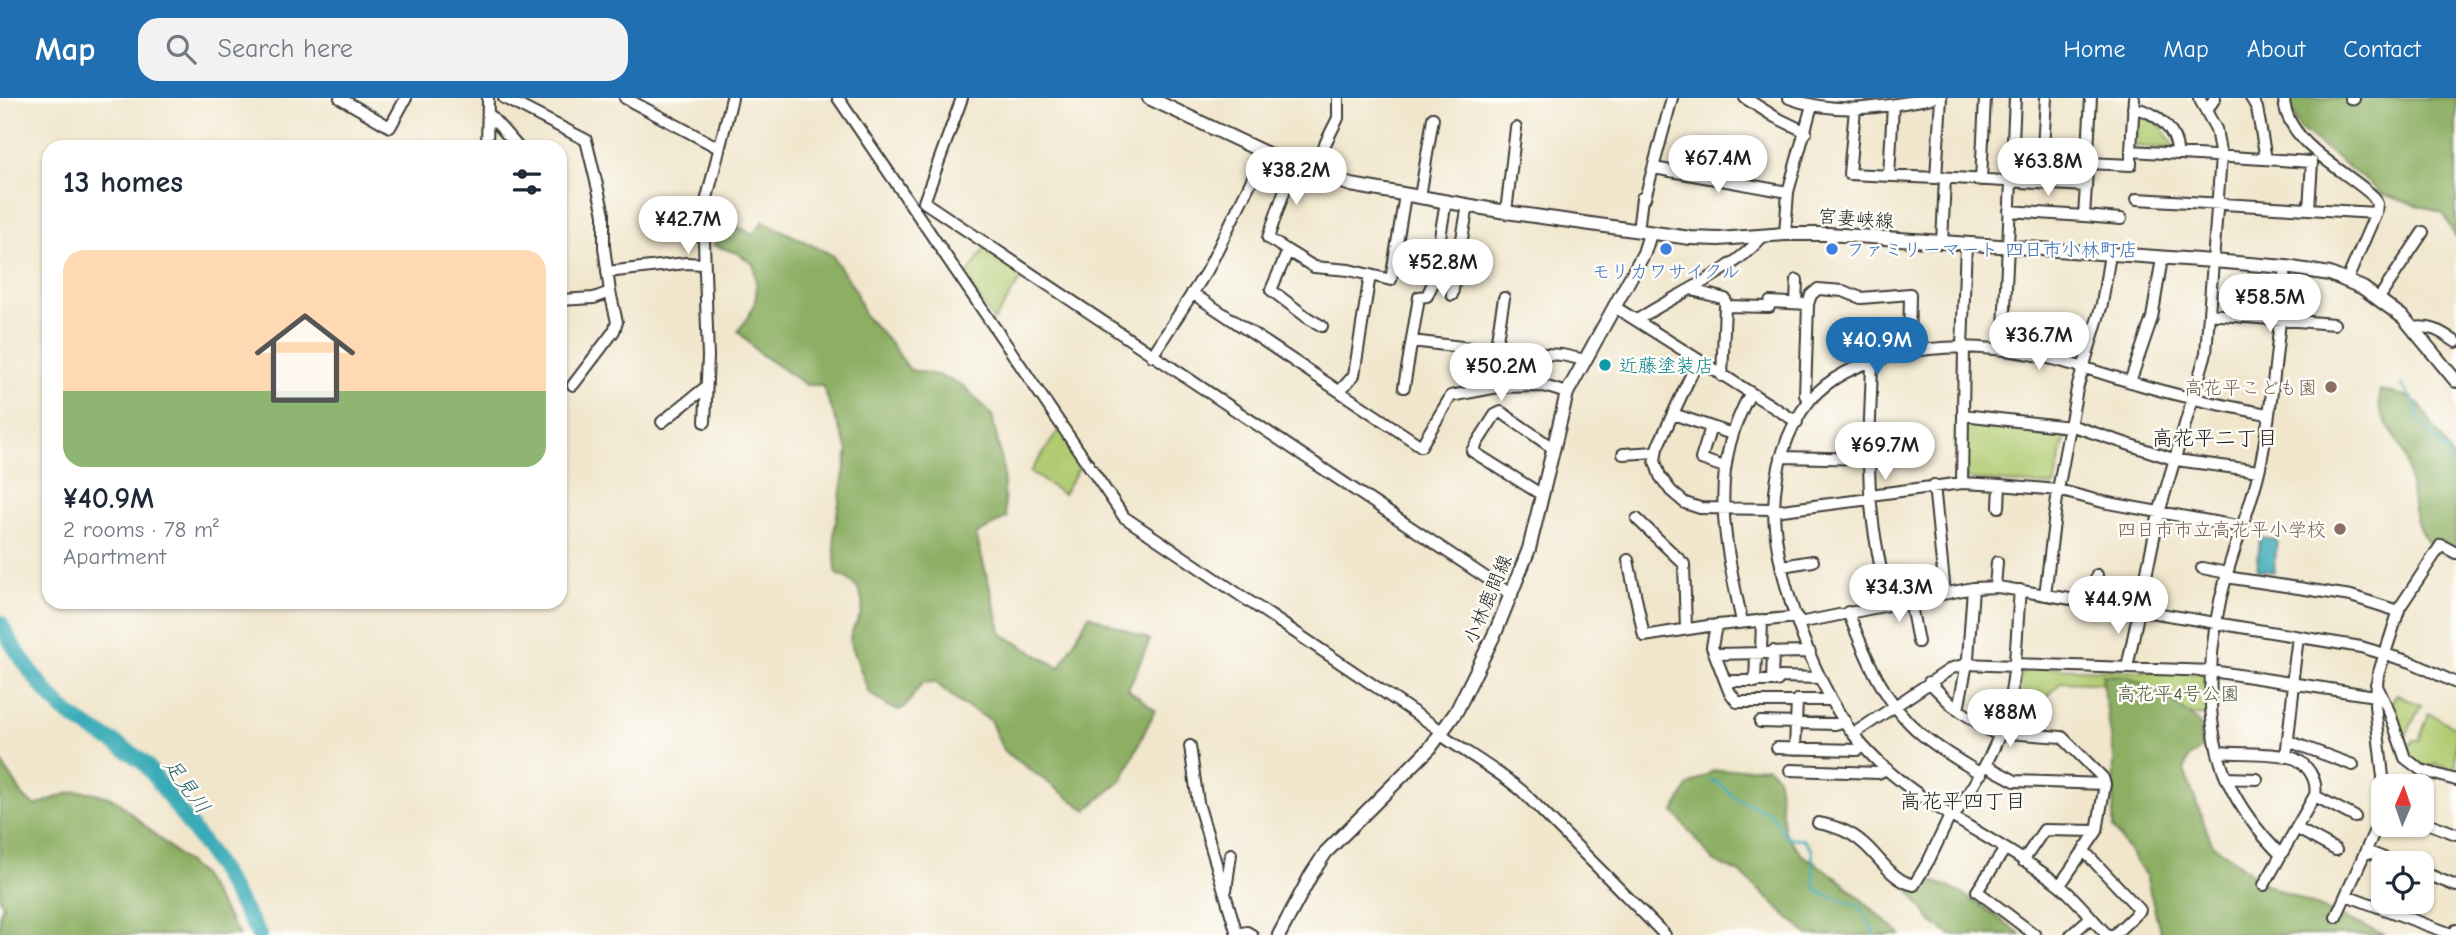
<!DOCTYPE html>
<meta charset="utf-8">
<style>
body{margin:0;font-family:"Comic Neue","Klee One",sans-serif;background:#f2f2f3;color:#1f2937;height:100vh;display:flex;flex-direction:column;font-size:26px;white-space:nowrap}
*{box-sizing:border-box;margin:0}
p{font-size:23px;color:#747a83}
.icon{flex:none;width:38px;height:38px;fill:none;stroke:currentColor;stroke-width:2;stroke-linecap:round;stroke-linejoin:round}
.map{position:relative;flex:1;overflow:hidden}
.details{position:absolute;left:42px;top:42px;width:525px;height:469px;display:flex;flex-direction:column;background:#fff;border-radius:21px;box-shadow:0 2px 5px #0004}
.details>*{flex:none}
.needle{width:46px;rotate:2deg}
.tools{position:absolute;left:2371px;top:676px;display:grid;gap:14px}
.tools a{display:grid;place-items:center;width:63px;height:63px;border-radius:14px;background:#fff;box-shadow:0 2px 5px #0004;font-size:35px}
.price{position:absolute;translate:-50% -60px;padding:0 16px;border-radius:24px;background:#fff;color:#222;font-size:23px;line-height:46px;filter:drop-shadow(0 2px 4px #0008)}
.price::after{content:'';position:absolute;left:50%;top:42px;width:21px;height:16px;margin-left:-10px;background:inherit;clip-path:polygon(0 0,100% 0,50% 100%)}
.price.active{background:#1f6fb2;color:#fff}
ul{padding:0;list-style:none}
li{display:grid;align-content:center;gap:14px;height:371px;padding:0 21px}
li+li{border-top:2px solid #e0e1e3}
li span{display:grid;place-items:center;height:217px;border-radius:21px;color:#555}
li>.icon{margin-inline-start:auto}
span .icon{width:126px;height:126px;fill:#fffc;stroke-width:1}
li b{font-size:30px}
h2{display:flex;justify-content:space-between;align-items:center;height:84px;padding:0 21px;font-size:30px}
header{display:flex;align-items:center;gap:42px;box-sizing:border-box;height:98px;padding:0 35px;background:#1f6fb2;color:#fff}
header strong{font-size:33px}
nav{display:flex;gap:38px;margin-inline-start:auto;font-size:24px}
.search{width:490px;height:63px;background:#f2f2f3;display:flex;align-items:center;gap:18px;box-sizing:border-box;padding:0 24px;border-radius:21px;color:#747a83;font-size:26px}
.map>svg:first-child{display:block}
.green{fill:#b0cb71;stroke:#667446;stroke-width:2}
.forest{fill:#8caf63;stroke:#546640;stroke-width:2}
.water{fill:#3bacb7;stroke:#2c646a;stroke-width:2}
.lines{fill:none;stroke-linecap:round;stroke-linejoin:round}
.stream{stroke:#3bacb7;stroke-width:2.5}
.river{stroke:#3bacb7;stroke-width:16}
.minor-casing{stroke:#3c3a36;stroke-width:14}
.major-casing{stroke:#3c3a36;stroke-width:16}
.minor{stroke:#fff;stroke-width:10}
.major{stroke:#fff;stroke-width:12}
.shop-dot{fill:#3f7fe0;stroke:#fdfcf7;stroke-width:2.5}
.culture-dot{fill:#0f9aa8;stroke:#fdfcf7;stroke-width:2.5}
.education-dot{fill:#8d6e63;stroke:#fdfcf7;stroke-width:2.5}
.labels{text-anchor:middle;stroke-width:5;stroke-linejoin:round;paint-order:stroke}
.street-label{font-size:19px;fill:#1c1c1c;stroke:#fdfcf7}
.shop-label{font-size:19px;fill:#366cbe;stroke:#fdfcf7;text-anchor:start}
.culture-label{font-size:19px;fill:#0d838f;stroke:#fdfcf7;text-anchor:start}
.education-label{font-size:19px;fill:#785e54;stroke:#fdfcf7;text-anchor:end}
.park-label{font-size:19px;fill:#50593a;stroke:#fdfcf7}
.neighbourhood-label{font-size:21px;fill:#1c1c1c;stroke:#fdfcf7}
.water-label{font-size:21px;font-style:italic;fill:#2c646a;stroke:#fdfcf7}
</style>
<header>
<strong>Map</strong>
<div class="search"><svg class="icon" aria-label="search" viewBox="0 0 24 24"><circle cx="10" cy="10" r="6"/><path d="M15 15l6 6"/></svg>Search here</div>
<nav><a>Home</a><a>Map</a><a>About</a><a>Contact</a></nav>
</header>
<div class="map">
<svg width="2456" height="837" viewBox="0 0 2456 837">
<rect width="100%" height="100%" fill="#fdfcf7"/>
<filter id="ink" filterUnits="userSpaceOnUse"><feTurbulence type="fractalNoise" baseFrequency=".0143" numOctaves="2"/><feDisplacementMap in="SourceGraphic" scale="14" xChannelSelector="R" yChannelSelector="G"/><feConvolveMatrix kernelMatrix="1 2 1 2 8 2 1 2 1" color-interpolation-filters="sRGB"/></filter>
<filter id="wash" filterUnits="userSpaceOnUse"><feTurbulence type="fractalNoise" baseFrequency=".00686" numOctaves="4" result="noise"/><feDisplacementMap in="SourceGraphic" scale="28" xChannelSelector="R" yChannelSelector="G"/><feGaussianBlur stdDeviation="1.57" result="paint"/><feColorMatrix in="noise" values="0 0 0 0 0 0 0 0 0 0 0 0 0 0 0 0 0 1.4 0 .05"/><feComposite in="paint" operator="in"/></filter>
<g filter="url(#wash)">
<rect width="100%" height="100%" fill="#f1e6cc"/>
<path class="green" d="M 2137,15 L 2160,26 L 2175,51 L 2136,48 Z
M 985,150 L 1024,176 L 994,223 L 965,180 Z
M 1966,319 L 2067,330 L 2054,388 L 1966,381 Z
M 1061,330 L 1084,362 L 1063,396 L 1030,374 Z
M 2023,569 L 2204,575 L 2208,578 L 2209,618 L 2179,616 L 2143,587 L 2061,584 L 2047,599 L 2049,626 L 2044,635 L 2008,631 Z
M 2397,596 L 2421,607 L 2403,644 L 2390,605 Z
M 2429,615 L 2456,630 L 2456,672 L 2435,665 L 2433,670 L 2416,665 L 2405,653 L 2414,642 L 2419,642 Z"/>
<path class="forest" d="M 2288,0 L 2456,0 L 2456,141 L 2443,115 L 2384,97 L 2299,30 Z
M 721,122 L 754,136 L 763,123 L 832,157 L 855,192 L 864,217 L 890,244 L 910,272 L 937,277 L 964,288 L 992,317 L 1003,370 L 1005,412 L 1007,419 L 976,437 L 1002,536 L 1060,570 L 1089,517 L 1150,542 L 1128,591 L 1155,612 L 1122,682 L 1086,712 L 1003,652 L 990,622 L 960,605 L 935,584 L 922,585 L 906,608 L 900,612 L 893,611 L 869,595 L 850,543 C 850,532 857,525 861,516 C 867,497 853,480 836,476 L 834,434 L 848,352 L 822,287 L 806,287 L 759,255 L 738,233 C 757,210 760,196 753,166 L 737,155 L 714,147 Z
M 2380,292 L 2409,299 L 2420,307 L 2456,365 L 2456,457 C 2406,455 2415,389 2404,356 C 2396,331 2374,322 2380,292 Z
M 2102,577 L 2129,578 L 2167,599 L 2200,626 L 2201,651 L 2189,659 L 2184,672 L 2212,746 L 2267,787 L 2385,837 L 2161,837 L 2146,778 L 2113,730 L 2114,660 Z
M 0,662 L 25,700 L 35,708 C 68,695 80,686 116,702 L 201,777 L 239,837 L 0,837 L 0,814 L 3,808 L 0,801 Z
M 1768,669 L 1778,679 L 1784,733 L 1801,756 L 1835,778 L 1901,837 L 1808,837 L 1740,775 L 1713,763 L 1674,714 L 1688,688 L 1713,673 Z
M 1907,779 C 1952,781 1987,812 2022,837 L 1951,837 L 1934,826 L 1909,792 Z"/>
<path class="water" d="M 2260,440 L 2277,442 L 2274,474 L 2257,472 Z"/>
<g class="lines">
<path class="stream" d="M 2401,286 L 2416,306 L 2419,322 L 2445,352 L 2456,373
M 1711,682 L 1720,686 L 1737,701 L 1768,714 L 1775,720 L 1785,738 L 1804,742 L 1812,752 L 1815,789 L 1821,795 L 1857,807 L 1862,811 L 1875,837"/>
<path class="river" d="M 0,525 C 15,553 48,602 74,620 C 98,637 126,648 147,668 L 209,754 L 259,837"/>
</g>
</g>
<g filter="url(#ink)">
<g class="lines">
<g class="minor-casing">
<path id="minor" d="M 340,0 L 390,29 L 406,0
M 504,0 L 586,42 L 604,116 L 604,149 L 610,194 L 617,224 L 614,233 L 573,287
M 625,0 L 719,50
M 838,0 L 1124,419 L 1443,634
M 962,0 L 924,104 L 1512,497
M 1745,0 L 1775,19 L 1806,34
M 1789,0 C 1836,18 1884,9 1932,0
M 2134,0 L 2131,53 L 2312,64 L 2309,111
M 2251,0 L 2257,10 L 2266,61
M 2284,0 C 2285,45 2347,73 2374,99 L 2377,106 L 2376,115
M 2350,0 L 2354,1
M 2133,10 C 2156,13 2178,33 2177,56
M 1855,11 L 1849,76 L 1936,80 L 1941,0
M 2207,12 L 2215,0
M 488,15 L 518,49
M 487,49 L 488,0
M 2088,65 L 2131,67 L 2131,53
M 1654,70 L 1788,94
M 1315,75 L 1326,44 L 1338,20 L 1338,0
M 1889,78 L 1893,7
M 1937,79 L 2086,88 L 2091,0
M 1981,82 L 1985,0
M 2041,85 L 2046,0
M 2086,88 L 2084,118 L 2121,121
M 1420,99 L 1433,20
M 2137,101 L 2376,115 L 2347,182
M 2009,113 L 2084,118
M 1506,114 L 1516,30
M 1638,133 L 1642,100 L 1645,100 L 1672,0
M 1785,136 L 1788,94 L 1812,7
M 1942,145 L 1945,80
M 1288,153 L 1268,140 L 1293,68
M 607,174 L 686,165 L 704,166
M 1696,193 L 1725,201 L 1725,208
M 1192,195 L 1421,348 L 1451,298 L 1498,289
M 1452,197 L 1468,107
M 2379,200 L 2423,134
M 560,202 L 594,200 L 610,194
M 1796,205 L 1797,182
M 1615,209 L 1797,324
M 2209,216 L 2334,226
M 1637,222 C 1677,195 1730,176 1762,139
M 1322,228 L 1308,220 L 1271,192 L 1288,153 L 1314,169 L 1349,172 L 1391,182 L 1405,97
M 2413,230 C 2432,227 2441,234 2456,244
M 1412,243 L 1495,253 L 1562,257 L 1585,262
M 1962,249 L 1966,146
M 2003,252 L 2015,0
M 1495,253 L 1504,200
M 1498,254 L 1498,289 L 1544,288 L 1567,295
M 1152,258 L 1208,171 L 1265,55
M 1698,262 L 1657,350 L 1655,363 L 1660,378 L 1671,393 L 1685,405 L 1700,410 L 1774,411
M 1872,264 C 1871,315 1866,365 1872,416 C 1875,446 1882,476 1888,506
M 1722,278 L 1725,208 L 1769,209 L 1770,204 L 1808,206
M 2130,284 L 2152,220 L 2162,160
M 1404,289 L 1419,199 L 1427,198 L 1432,187 L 1446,103
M 1340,293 L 1354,277 L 1370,177
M 1809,303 L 1805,297 L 1808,206 L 1811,197 L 1818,191 L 1843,193 L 1861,200 L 1910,196 L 1909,253
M 1673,316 L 1732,336
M 1963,317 L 2070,329
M 662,324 L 706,289
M 705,324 L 708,259 L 703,116 L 732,0
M 2070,327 L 2176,362 L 2259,373
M 1711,329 L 1701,361 L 1724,369
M 1911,347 L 1911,340
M 1623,356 L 1656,354
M 1781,359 L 1869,361
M 1962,385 L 1964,250
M 1934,387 L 1945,495
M 1542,397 L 1472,353 L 1495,317 L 1501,314 L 1554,351
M 1870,397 L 1962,385 L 2000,387 L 2058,392 L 2103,404 L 2242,429
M 1999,409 L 2000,387
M 1774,413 L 1870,401
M 1637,421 L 1684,466 L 1686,531
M 1628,462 L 1644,538 L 1708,528 L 1797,519
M 1782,468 L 1813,463
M 2202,470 L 2227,475
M 2226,479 L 2351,498 L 2398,513
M 1995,489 L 1997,464
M 2045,497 L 2058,392 L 2077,291 L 2102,206 L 2110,156
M 1910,502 L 1918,544
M 2092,504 L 2097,477
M 1848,514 C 1866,559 1883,604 1921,636 C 1939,651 1960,663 1981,676
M 1742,524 C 1725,443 1707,373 1750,296
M 1799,525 L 1973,490 L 1998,489 L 2361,549 L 2411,564 L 2456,585
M 1716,527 L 1712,549 L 1729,593 L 1737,604 L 1797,604
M 1761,554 L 1762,522
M 1716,556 L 1810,554
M 2014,566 L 2212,573 L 2375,598
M 2127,570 L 2159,415 L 2206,255 L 2221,59 L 2216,31 L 2199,0
M 1726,583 L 1777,583 L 1780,579 L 1820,580
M 1772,583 L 1773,553
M 1755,584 L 1756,557
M 1929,584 L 1953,608 L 1992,634 L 2062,639 L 2103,680 L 2105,686 L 2015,683 L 1985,667
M 2292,586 L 2298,539
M 2376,586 L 2389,613 L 2405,660 L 2421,672 L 2456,682
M 1958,612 L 1968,560 L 1973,490
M 1760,624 L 1835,626 L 1845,623
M 1853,636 L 1952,570 L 1967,566 L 2014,568
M 1441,637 C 1468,656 1497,672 1522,693 L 1665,837
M 2288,643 L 2353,667
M 1190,648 L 1198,705 L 1237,836 L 1247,834 L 1252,837
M 1777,650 L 1857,652 L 1863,648
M 1795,651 L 1797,602 L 1831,602
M 2218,654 C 2241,656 2268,654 2290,659 C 2306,663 2318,681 2315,697 L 2264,787
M 2286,659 L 2294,586
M 1790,672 L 1878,675 L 1887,671
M 2226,680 L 2257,681
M 2384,688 L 2375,607 L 2378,577 L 2400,509 L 2441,447 L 2456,455
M 2315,698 L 2355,719
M 1954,718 C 1972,689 1992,660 2003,627 C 2017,584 2016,537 2020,492
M 2422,723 L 2456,736
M 1818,725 C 1835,728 1850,733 1863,745 C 1879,758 1892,783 1914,787 L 1929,762 L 1951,716
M 2296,730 L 2336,752
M 2005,751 L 1977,793 L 2035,837
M 2084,753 L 2140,812 L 2114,837
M 2366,753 L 2397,765
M 2281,757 C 2259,735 2241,712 2228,684 C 2201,625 2209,537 2227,476 C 2237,440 2252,405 2260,369 C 2273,306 2278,234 2286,169
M 2023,763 L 2044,732 L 2097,733
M 2422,774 L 2456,788
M 2060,787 L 2097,733 L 2105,686
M 1226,792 L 1231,756
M 2346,797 L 2454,837 L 2456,832
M 2336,819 L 2384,712
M 2071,837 L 2090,820
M 2107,837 C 2091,820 2076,800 2058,786 C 1996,738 1916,708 1863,648 C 1818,598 1774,479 1774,411 C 1775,373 1785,332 1810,302 C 1850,255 1938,245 1995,251 C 2042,255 2087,271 2131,284 C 2176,298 2221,307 2267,316"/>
</g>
<g class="major-casing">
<path id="major" d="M 1149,0 L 1293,68 L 1351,87 L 1506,114 L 1690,140 L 1719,141 L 1785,136 L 1828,136 L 2213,163 L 2286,169 L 2330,176 L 2363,190 L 2404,220 L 2456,283
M 1279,837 L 1311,777 L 1326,754 L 1430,650 L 1456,614 L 1496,533 L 1529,451 L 1567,295 L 1644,155 L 1650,136"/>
</g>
<use href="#minor" class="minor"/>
<use href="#major" class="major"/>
</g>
</g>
<g class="shop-dot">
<circle cx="1666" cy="151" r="7"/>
<circle cx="1832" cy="151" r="7"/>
</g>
<circle class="culture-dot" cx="1605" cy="267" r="7"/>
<g class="education-dot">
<circle cx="2331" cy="289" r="7"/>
<circle cx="2340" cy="431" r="7"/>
</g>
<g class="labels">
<g class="street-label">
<text transform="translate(1856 120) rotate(4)" y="7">宮妻峡線</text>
<text transform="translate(1487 501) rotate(-67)" y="7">小林鹿間線</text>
</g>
<g class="shop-label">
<text x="1846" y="158">ファミリーマート 四日市小林町店</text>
<text x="1666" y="180" text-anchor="middle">モリカワサイクル</text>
</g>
<g class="culture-label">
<text x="1619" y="274">近藤塗装店</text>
</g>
<g class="education-label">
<text x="2317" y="296">高花平こども園</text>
<text x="2326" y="438">四日市市立高花平小学校</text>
</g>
<g class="park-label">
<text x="2178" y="602">高花平4号公園</text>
</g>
<g class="neighbourhood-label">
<text x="2215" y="347">高花平二丁目</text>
<text x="1963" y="710">高花平四丁目</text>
</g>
<g class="water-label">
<text transform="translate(187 688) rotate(54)" y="7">足見川</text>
</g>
</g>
</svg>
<div class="tools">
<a><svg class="needle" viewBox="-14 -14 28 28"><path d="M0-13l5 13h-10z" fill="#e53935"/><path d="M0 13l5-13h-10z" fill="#747a83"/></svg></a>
<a><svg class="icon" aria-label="locate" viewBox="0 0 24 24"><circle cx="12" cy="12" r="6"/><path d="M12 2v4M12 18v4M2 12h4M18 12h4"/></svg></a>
</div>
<b class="price" style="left:1718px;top:97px">¥67.4M</b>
<b class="price" style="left:2048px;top:100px">¥63.8M</b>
<b class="price" style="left:1296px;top:109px">¥38.2M</b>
<b class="price" style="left:688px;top:158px">¥42.7M</b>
<b class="price" style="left:1443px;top:201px">¥52.8M</b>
<b class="price" style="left:2270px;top:236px">¥58.5M</b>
<b class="price" style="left:2039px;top:274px">¥36.7M</b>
<b class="price active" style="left:1877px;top:279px">¥40.9M</b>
<b class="price" style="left:1501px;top:305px">¥50.2M</b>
<b class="price" style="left:1885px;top:384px">¥69.7M</b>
<b class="price" style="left:1899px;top:526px">¥34.3M</b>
<b class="price" style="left:2118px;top:538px">¥44.9M</b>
<b class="price" style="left:2010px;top:651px">¥88M</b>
<section class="details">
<h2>13 homes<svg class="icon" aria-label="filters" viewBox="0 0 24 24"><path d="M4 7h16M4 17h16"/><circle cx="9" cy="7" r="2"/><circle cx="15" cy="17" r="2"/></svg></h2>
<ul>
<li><span style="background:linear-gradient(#ffd9b3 65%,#8fb573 0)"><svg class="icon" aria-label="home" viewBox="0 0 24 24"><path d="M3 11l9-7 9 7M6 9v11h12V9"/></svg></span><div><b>¥40.9M</b><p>2 rooms · 78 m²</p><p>Apartment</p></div></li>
</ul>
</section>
</div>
